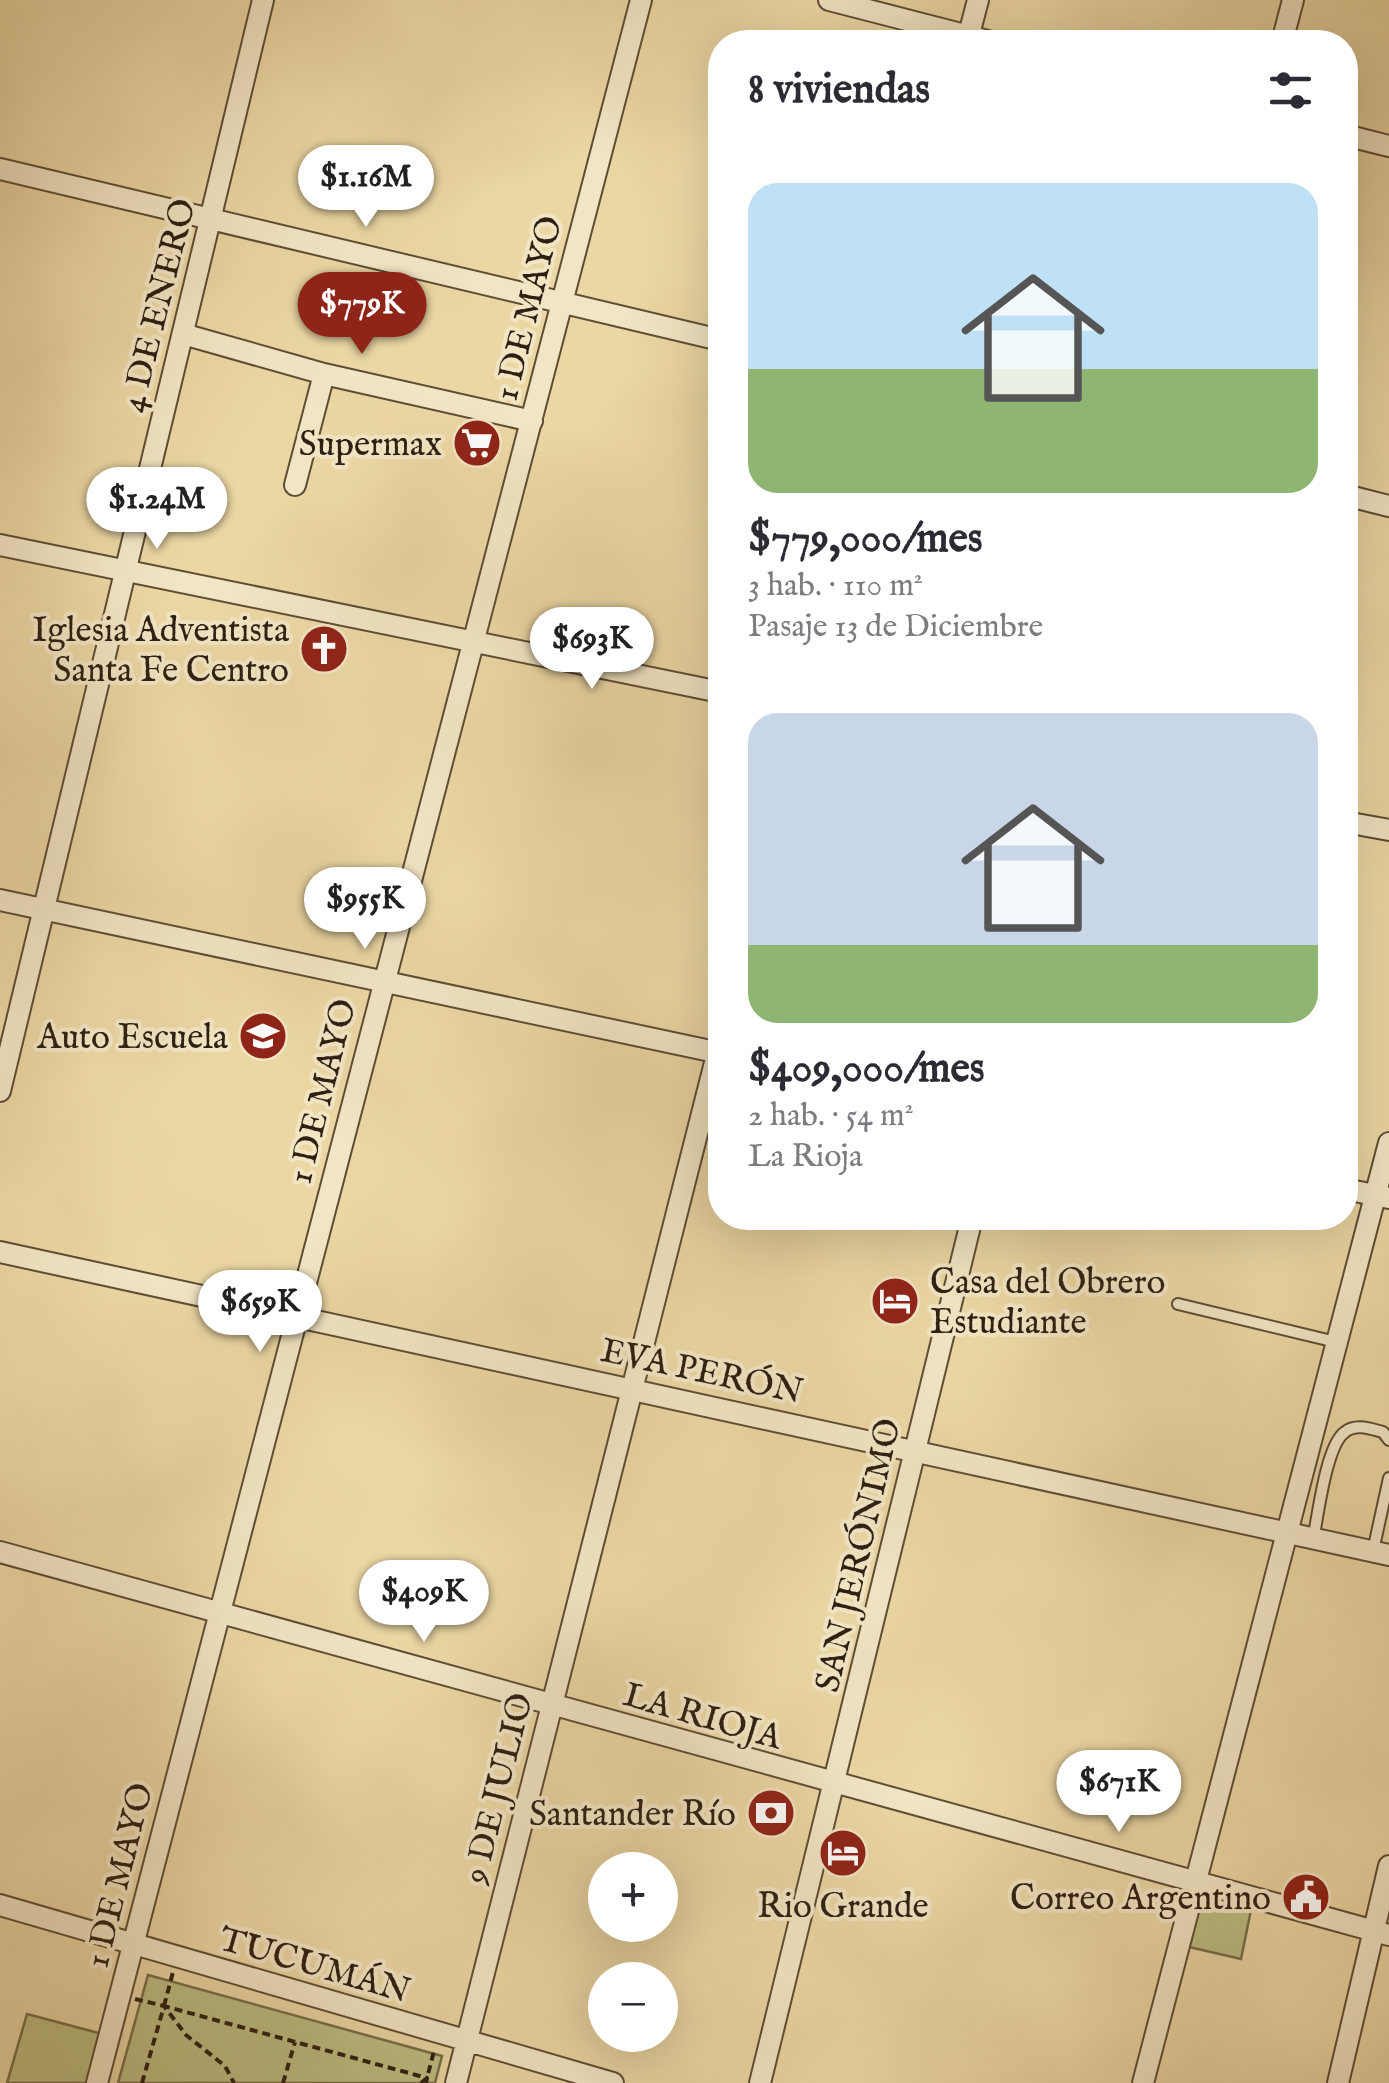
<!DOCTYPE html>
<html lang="es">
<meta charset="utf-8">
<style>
body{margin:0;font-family:"IM FELL English",serif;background:#f7f7f7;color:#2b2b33;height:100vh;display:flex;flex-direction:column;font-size:38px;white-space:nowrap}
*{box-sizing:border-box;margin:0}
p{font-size:32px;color:#7c7c81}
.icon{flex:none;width:55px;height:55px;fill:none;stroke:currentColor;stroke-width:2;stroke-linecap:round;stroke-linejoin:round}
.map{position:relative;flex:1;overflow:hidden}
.drawer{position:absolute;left:708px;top:30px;width:650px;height:1200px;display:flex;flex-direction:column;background:#fff;border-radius:40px;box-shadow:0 10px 40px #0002}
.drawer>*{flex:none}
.tools{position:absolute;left:588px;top:1852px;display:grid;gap:20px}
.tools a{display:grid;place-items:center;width:90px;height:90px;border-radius:50%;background:#fff;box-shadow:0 10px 40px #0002;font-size:50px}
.price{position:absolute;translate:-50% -85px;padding:0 22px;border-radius:35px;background:#fff;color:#222;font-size:32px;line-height:65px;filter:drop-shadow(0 2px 5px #0008)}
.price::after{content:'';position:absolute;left:50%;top:60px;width:30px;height:22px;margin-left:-15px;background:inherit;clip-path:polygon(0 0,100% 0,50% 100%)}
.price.current{background:#8f2418;color:#fff}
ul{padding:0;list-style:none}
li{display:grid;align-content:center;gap:20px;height:530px;padding:0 40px}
li span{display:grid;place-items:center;height:310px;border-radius:30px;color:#555}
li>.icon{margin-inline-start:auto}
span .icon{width:180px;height:180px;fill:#fffc;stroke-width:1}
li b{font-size:42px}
h2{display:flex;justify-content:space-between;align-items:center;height:120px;padding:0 40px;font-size:42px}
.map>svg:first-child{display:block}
.green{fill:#bcbd82;stroke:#766e4a;stroke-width:2.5}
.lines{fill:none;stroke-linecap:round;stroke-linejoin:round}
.lane-casing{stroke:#5e4d36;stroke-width:14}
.street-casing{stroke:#5e4d36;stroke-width:24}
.path{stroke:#2f1f12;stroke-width:4;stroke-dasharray:8 5;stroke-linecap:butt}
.lane{stroke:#f2e5c4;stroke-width:10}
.street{stroke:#f2e5c4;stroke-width:20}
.labels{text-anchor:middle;stroke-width:8;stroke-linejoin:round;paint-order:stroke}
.street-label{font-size:35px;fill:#2f1f12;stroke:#f2e5c4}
.poi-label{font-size:35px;fill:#2f1f12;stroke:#f2e5c4;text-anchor:end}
</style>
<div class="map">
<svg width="1389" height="2083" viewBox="0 0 1389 2083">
<rect width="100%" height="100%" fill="#ebd7a4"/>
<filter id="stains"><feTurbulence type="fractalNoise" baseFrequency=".002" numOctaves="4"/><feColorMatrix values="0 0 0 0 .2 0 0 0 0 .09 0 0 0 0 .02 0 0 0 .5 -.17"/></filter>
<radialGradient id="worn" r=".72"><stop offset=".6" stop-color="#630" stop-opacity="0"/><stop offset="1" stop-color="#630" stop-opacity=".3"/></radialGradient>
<path class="green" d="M 1200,1891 L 1252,1905 L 1241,1959 L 1189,1947 Z
M 148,1975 L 442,2056 L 435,2083 L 118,2083 Z
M 27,2014 L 102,2034 L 88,2083 L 7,2083 Z"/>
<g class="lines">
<g class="lane-casing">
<path id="lane" d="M 1178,1304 L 1336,1342
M 1313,1540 C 1318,1516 1326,1445 1345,1432 C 1356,1423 1371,1429 1383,1432 L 1389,1440
M 1373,1551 L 1389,1478"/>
</g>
<g class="street-casing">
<path id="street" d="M 829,0 L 992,42
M 967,42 L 978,0
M 1282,42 L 1293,0
M 1345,135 L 1389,146
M 0,169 L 720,340
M 183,334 L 324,374 L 532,421
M 295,485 L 324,374
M 1345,495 L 1389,506
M 0,545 L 720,692
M 1345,822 L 1389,830
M 0,900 L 720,1053
M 0,1091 L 263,0
M 1345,1189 L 1389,1198
M 0,1252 L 1389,1555
M 0,1552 L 1389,1935
M 0,1905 L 613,2083
M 97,2083 L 641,0
M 456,2083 L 720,1043
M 760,2083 L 972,1218
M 1143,2083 L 1389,1143
M 1338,2083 L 1389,1866"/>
</g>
<path class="path" d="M 135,1999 L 164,2006 L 186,2035 L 225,2066 L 234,2083
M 164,2006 L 173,1972
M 142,2083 L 164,2006 L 427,2078 L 426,2083
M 283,2083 L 295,2042
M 421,2083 L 427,2078 L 434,2051"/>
<use href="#lane" class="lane"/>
<use href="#street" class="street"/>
</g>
<defs>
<g id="supermarket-disc" transform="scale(2.5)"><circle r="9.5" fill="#8f2418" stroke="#f2e5c4"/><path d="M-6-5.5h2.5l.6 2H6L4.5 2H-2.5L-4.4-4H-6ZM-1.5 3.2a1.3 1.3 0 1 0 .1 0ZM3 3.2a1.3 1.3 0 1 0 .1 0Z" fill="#fff"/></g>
<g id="church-disc" transform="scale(2.5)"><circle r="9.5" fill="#8f2418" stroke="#f2e5c4"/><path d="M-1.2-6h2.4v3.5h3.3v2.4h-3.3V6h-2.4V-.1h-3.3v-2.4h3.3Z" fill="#fff"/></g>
<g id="school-disc" transform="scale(2.5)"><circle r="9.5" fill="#8f2418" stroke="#f2e5c4"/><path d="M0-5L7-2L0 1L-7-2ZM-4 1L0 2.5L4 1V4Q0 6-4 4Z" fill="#fff"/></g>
<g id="hotel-disc" transform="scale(2.5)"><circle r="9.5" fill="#8f2418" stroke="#f2e5c4"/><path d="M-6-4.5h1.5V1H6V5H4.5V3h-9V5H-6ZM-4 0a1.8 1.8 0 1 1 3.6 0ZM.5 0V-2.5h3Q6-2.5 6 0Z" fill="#fff"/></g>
<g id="bank-disc" transform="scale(2.5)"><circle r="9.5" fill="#8f2418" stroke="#f2e5c4"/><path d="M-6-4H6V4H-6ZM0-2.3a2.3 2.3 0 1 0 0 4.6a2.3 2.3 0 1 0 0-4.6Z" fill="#fff"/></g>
<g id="civic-disc" transform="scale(2.5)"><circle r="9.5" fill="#8f2418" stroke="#f2e5c4"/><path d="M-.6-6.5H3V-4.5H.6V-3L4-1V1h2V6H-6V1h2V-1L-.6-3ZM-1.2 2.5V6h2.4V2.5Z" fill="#fff"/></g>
</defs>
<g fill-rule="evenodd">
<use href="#supermarket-disc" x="477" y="443"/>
<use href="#church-disc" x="324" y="649"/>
<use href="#school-disc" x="263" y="1036"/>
<use href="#hotel-disc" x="895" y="1301"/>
<use href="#bank-disc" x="771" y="1813"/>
<use href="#hotel-disc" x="843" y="1853"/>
<use href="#civic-disc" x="1306" y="1897"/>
</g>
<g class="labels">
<g class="street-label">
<text transform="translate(157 305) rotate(-76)" y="12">4 DE ENERO</text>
<text transform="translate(527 308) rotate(-76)" y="12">1 DE MAYO</text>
<text transform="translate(321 1091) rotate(-76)" y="12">1 DE MAYO</text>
<text transform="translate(702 1370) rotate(12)" y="12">EVA PERÓN</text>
<text transform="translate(857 1555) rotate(-77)" y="12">SAN JERÓNIMO</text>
<text transform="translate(703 1715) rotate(16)" y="12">LA RIOJA</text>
<text transform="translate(497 1788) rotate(-76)" y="12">9 DE JULIO</text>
<text transform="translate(118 1875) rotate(-76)" y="12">1 DE MAYO</text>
<text transform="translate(315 1964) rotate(16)" y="12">TUCUMÁN</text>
</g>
<g class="poi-label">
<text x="442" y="455">Supermax</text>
<text x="289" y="641">Iglesia Adventista<tspan x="289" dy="40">Santa Fe Centro</tspan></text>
<text x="228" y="1048">Auto Escuela</text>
<text x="930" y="1293" text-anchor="start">Casa del Obrero<tspan x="930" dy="40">Estudiante</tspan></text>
<text x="736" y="1825">Santander Río</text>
<text x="1271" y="1909">Correo Argentino</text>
<text x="843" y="1917" text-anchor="middle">Rio Grande</text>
</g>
</g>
<rect width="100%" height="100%" filter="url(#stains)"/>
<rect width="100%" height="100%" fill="url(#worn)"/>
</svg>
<div class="tools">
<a>+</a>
<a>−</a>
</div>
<b class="price" style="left:366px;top:230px">$1.16M</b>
<b class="price current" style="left:362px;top:357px">$779K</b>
<b class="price" style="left:157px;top:552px">$1.24M</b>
<b class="price" style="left:592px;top:692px">$693K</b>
<b class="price" style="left:365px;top:952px">$955K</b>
<b class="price" style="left:260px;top:1355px">$659K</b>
<b class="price" style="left:424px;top:1645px">$409K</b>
<b class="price" style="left:1119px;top:1835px">$671K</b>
<section class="drawer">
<h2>8 viviendas<svg class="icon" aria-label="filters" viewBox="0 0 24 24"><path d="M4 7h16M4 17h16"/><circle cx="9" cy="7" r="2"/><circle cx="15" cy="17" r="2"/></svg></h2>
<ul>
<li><span style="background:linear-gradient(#bfe0f5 60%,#8fb573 0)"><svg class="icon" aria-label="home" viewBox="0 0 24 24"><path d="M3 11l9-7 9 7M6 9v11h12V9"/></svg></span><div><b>$779,000/mes</b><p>3 hab. · 110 m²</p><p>Pasaje 13 de Diciembre</p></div></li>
<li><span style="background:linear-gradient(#c9d6e8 75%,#8fb573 0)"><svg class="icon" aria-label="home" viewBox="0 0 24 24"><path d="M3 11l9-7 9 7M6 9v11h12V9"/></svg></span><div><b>$409,000/mes</b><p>2 hab. · 54 m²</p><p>La Rioja</p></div></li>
</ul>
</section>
</div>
